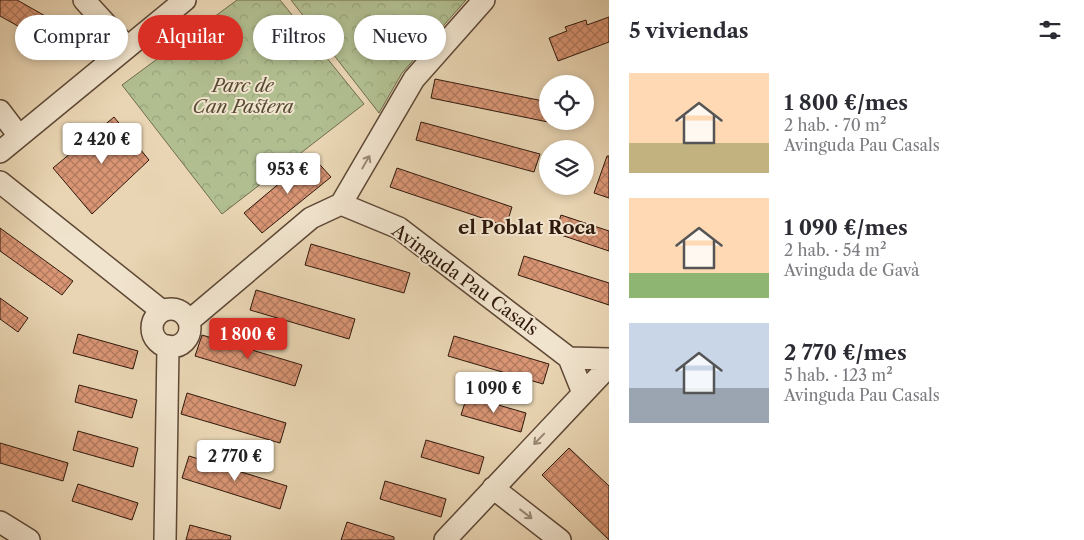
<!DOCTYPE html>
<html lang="es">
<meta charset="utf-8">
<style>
body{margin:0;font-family:"Libre Caslon Text",serif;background:#f2f2f3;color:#2b2b33;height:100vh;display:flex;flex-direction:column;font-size:19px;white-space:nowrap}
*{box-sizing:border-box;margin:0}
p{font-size:16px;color:#7c7c81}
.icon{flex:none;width:28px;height:28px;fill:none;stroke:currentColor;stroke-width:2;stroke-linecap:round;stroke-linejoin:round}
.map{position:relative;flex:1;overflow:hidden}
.drawer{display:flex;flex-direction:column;background:#fff;width:475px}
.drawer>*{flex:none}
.guide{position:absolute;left:15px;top:15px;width:475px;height:45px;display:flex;gap:10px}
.tools{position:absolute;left:539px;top:75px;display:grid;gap:10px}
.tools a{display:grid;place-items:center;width:55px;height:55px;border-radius:50%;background:#fff;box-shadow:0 2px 8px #0003;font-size:25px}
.price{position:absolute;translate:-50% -42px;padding:0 11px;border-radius:5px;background:#fff;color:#222;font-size:16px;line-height:32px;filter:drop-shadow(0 1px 2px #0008)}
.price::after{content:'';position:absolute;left:50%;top:30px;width:15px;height:11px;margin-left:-8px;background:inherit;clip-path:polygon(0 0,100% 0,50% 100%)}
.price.selected{background:#d93025;color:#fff}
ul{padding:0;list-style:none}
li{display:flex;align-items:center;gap:15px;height:125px;padding:0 20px}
li span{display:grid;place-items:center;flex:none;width:140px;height:100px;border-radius:0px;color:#555}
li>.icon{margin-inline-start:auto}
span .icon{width:60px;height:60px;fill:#fffc;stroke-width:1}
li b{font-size:21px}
h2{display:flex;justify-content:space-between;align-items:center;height:60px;padding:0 20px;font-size:21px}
.tag{padding:0 18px;border-radius:22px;background:#fff;box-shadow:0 2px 8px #0003;font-size:18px;line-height:45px}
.tag.selected{background:#d93025;color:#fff}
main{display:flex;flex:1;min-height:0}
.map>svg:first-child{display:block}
.park{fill:url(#park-crowns);stroke:#706c4e}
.building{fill:url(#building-cross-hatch);stroke:#30190c}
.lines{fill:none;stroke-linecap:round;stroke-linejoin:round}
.minor-casing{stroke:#5e4836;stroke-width:24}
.minor{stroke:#f1e4ce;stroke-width:21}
.oneway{stroke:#9a8977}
.labels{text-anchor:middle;stroke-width:4;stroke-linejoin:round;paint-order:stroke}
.park-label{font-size:18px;font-style:italic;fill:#574b34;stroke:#f1e4ce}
.street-label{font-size:18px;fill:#30190c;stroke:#f1e4ce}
.neighbourhood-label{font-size:19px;font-weight:bold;fill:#30190c;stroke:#f1e4ce}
</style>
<main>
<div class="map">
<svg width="609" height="540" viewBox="0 0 609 540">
<defs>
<pattern id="park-crowns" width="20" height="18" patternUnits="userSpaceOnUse" patternTransform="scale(1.25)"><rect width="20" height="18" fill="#b1be90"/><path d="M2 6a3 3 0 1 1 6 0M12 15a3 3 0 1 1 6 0" fill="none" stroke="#99a37b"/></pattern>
<pattern id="building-cross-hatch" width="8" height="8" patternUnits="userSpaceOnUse" patternTransform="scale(1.25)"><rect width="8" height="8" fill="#d99574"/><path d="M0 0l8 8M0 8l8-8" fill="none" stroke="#b0795e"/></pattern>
</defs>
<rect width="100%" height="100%" fill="#e9d5b3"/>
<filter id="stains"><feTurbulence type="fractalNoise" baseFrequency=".004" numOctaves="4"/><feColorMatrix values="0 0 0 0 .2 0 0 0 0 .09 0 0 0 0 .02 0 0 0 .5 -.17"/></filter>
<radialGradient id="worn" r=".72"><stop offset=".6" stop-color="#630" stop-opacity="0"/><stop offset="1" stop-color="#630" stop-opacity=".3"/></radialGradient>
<path class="park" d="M 237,0 L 280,0 L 364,104 L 222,214 L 122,85 Z
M 291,0 L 466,0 L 402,73 L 379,113 Z"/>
<path class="building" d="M 0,0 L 17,0 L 86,39 L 75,58 L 0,16 Z
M 609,17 L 609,42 L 558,61 L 549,38 L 567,31 L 565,27 L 586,20 L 587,25 Z
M 435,79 L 548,102 L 548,122 L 431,98 Z
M 114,117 L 149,160 L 92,214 L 53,168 Z
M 421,122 L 540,154 L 534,172 L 416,140 Z
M 312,156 L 331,177 L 262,233 L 244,213 Z
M 607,156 L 609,156 L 609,198 L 594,193 Z
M 397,168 L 512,207 L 506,226 L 390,187 Z
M 561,215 L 609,231 L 609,251 L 555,233 Z
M 0,228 L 73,281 L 62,295 L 0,251 Z
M 311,244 L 410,273 L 404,293 L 305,265 Z
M 524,256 L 609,283 L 609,305 L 518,275 Z
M 256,290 L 355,319 L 349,339 L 250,310 Z
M 0,298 L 28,318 L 18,332 L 0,319 Z
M 78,334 L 138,351 L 133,369 L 73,353 Z
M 202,335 L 302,365 L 295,386 L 195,356 Z
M 454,336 L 549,364 L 543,384 L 448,356 Z
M 79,385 L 137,400 L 132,418 L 75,402 Z
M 187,393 L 286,423 L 280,443 L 181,414 Z
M 467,396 L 526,413 L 521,432 L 461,415 Z
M 78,431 L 138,448 L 133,467 L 73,450 Z
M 426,440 L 484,457 L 479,474 L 421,457 Z
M 0,443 L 68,463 L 63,481 L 0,463 Z
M 569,448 L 609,486 L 609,540 L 542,475 Z
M 189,456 L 287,486 L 280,509 L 182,478 Z
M 385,481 L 446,499 L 441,517 L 380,499 Z
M 78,484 L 138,503 L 132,520 L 72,501 Z
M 347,522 L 394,537 L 394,540 L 341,540 Z
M 190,525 L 231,536 L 230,540 L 186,540 Z"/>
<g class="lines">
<g class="minor-casing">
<path id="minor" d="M 84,0 L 127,47
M 0,111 L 19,136
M 0,152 L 185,0
M 0,182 L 162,311
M 341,204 L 414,79 L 484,0
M152 328a19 19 0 1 1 38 0a19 19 0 1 1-38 0Z
M 189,321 L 311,218 L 341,204 L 399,228 L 569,358 L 583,393
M 569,358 L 609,359
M 493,488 L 560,540
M 0,522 L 29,540
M 165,540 L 168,346
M 445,540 L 609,366"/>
</g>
<use href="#minor" class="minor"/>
</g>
<defs><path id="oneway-shaft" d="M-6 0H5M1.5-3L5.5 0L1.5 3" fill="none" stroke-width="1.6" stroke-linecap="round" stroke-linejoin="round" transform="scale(1.25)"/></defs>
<g class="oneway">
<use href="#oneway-shaft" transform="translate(366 162) rotate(-60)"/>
<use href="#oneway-shaft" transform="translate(539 439) rotate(134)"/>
<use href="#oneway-shaft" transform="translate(526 514) rotate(38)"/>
</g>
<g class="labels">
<g class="park-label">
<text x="243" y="92">Parc de<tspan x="243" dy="21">Can Pastera</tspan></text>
</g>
<g class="street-label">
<text transform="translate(465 280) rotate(36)" y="6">Avinguda Pau Casals</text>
</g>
<g class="neighbourhood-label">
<text x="527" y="234">el Poblat Roca</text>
</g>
</g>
<rect width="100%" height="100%" filter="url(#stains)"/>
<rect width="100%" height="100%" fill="url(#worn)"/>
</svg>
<div class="tools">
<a><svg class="icon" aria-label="locate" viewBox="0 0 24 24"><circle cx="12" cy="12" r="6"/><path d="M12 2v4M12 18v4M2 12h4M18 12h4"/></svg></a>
<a><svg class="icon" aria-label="layers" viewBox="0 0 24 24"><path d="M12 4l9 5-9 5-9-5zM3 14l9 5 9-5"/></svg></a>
</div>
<b class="price" style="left:102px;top:165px">2 420 €</b>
<b class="price" style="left:288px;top:195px">953 €</b>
<b class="price selected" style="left:248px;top:360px">1 800 €</b>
<b class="price" style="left:494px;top:414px">1 090 €</b>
<b class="price" style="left:235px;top:482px">2 770 €</b>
<div class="guide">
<a class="tag">Comprar</a>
<a class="tag selected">Alquilar</a>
<a class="tag">Filtros</a>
<a class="tag">Nuevo</a>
</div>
</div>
<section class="drawer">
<h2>5 viviendas<svg class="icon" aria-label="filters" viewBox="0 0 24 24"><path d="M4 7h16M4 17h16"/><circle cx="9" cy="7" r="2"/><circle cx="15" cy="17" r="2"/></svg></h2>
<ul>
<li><span style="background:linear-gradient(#ffd9b3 70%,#c2b280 0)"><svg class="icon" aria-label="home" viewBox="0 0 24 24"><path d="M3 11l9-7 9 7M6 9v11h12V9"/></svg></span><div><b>1 800 €/mes</b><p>2 hab. · 70 m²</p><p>Avinguda Pau Casals</p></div></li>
<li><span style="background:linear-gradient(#ffd9b3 75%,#8fb573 0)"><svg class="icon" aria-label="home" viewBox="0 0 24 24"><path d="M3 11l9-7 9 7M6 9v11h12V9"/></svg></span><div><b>1 090 €/mes</b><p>2 hab. · 54 m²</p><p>Avinguda de Gavà</p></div></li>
<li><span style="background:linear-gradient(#c9d6e8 65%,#9aa5b1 0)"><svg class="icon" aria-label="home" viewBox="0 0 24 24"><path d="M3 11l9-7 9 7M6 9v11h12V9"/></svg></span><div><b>2 770 €/mes</b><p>5 hab. · 123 m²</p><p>Avinguda Pau Casals</p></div></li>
</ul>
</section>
</main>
